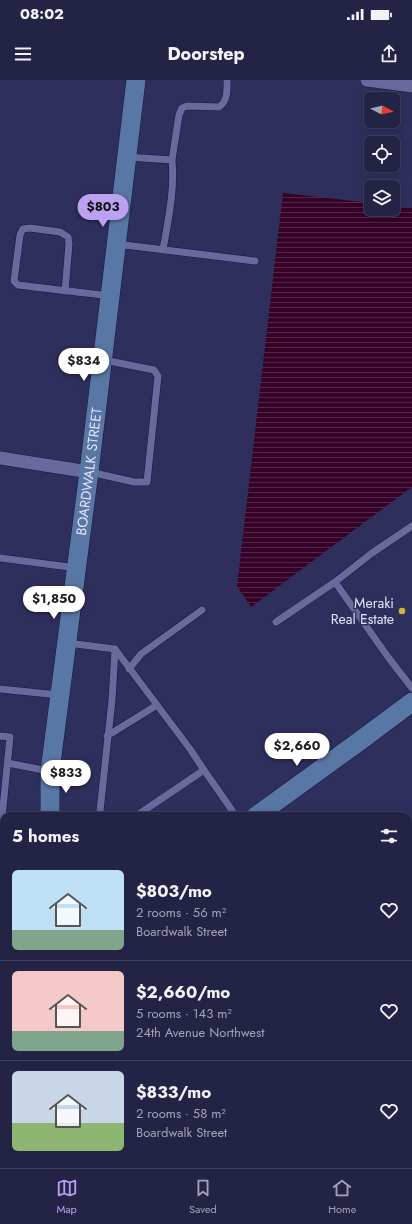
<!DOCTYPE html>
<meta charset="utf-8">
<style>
body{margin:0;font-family:Jost,sans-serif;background:#2f2f51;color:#f1f3f6;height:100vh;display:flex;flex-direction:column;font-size:15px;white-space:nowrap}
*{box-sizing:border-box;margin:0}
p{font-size:13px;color:#a3a4b3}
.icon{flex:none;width:22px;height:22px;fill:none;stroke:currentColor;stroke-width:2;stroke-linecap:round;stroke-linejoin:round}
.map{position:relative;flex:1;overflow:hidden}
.side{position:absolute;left:0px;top:732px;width:412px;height:356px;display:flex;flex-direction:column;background:#232346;border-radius:12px 12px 0 0;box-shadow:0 2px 10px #0003,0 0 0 1px #40405f}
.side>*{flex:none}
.needle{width:26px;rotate:97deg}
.fabs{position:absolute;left:364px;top:12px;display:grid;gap:8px}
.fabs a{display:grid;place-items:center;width:36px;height:36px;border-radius:6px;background:#232346;box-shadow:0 2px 10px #0003,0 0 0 1px #40405f;font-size:20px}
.price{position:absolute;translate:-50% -34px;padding:0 9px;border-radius:14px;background:#fff;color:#222;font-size:13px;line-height:26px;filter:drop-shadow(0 1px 2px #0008)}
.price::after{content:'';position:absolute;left:50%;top:24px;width:12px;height:9px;margin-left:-6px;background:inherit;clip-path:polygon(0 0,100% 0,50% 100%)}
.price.current{background:#bca0f2;color:#111}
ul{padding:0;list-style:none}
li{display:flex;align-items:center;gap:12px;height:100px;padding:0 12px}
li+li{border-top:1px solid #40405f}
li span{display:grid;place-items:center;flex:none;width:112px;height:80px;border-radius:6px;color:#555}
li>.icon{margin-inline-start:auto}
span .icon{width:48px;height:48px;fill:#fffc;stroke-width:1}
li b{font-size:17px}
h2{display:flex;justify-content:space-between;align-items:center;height:48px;padding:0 12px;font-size:17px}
.status{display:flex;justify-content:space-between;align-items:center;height:28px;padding:0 20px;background:#232346;direction:ltr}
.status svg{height:11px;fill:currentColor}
header{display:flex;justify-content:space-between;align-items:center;height:52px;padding:0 12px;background:#232346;font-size:18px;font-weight:700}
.menu{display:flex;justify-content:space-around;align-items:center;height:56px;border-top:1px solid #40405f;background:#232346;font-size:11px;color:#a3a4b3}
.menu a{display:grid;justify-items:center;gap:2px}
.menu .current{color:#bca0f2}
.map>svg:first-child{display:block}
.water{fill:url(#water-rules)}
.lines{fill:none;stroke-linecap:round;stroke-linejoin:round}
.lane-casing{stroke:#181541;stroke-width:8}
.street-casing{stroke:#181541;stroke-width:14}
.secondary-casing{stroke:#181541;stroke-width:20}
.lane{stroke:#686a9e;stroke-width:7}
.street{stroke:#686a9e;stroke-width:13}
.secondary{stroke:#5877a4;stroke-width:19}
.poi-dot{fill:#ccb939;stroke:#2f2f5d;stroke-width:1.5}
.labels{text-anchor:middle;stroke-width:3;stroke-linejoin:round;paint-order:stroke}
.street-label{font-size:14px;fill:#e1e3fb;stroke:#2f2f5d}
.poi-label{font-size:14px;fill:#e1e3fb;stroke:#2f2f5d;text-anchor:end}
</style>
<div class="status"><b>08:02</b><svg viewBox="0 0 49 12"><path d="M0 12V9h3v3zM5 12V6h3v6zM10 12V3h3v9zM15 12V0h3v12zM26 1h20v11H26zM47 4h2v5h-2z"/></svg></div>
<header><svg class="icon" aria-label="menu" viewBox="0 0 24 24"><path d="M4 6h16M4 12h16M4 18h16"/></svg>Doorstep<svg class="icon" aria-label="share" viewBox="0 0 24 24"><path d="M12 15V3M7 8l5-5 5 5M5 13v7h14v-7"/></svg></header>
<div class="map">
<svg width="412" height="1088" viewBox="0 0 412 1088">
<defs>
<pattern id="water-rules" width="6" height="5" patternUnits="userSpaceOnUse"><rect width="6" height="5" fill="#360228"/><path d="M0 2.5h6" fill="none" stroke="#532748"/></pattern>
</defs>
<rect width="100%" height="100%" fill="#2f2f5d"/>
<path class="water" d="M 283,113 L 371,123 L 371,129 L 393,129 L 393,126 L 412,128 L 412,407 L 251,527 L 237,506 Z"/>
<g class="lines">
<g class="lane-casing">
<path id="lane" d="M 127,77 L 172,80 L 179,35 L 182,28 L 187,26 L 219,27 C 228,21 227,10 227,0
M 116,164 L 255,181
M 163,170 C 168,140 175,110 172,80
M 65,211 L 69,164 L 68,157 L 60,152 L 30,148 L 23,149 L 20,155 L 14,201 L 18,205 C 49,209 79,212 110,216
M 90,392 L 134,402 L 147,402 L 158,296 L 154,290 L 104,280
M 0,478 L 77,488
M 335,502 L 372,473 L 412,446
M 276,542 L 335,502 L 388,577 L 412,608
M 68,563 L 115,569 L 112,620 L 100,731 L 103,736
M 115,569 L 190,669 L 204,690
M 129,589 L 141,574 L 202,530
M 0,609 L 59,615
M 0,656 L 10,657 L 0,758
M 107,656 L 157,625
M 8,683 L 48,691
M 136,736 L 204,690 L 236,736"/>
</g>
<g class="street-casing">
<path id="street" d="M 367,0 L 412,6
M 0,378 L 89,392
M 408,789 L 412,787
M 0,978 L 4,974
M 408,1016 L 412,1017
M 179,1088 L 179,1084
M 382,1088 L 382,1084"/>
</g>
<g class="secondary-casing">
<g id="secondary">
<path id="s1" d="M 50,736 L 50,691 L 89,392 L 136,0"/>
<path d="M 256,736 L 357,663 L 412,622"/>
<path d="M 0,919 L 4,917"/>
</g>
</g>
<use href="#lane" class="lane"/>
<use href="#street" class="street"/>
<use href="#secondary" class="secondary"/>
</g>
<circle class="poi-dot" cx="402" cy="531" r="4"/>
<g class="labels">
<g class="street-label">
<text dy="5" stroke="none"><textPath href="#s1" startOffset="347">BOARDWALK STREET</textPath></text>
</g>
<g class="poi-label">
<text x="394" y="528">Meraki<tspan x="394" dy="16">Real Estate</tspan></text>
</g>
</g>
</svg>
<div class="fabs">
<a><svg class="needle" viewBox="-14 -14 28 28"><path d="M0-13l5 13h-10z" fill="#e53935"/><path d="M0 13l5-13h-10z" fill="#a3a4b3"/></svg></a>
<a><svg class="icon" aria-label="locate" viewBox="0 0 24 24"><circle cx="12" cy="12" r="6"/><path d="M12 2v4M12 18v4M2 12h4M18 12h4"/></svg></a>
<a><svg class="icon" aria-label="layers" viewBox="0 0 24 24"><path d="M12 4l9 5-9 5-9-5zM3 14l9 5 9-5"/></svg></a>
</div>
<b class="price current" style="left:103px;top:148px">$803</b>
<b class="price" style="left:84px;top:302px">$834</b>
<b class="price" style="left:54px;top:540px">$1,850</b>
<b class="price" style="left:297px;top:687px">$2,660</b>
<b class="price" style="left:66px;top:714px">$833</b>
<section class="side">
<h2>5 homes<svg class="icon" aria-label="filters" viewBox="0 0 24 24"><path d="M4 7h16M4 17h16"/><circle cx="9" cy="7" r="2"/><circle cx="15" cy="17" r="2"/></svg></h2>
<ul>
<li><span style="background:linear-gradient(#bfe0f5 75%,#7fa58c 0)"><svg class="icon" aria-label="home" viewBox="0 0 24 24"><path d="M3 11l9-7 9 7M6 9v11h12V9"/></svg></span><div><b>$803/mo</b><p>2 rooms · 56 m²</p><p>Boardwalk Street</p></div><svg class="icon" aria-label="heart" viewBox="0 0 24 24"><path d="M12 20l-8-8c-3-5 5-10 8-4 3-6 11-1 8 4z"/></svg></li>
<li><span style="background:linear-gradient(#f6c9c9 75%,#7fa58c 0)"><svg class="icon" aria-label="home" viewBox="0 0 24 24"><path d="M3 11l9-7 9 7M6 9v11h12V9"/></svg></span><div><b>$2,660/mo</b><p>5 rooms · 143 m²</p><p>24th Avenue Northwest</p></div><svg class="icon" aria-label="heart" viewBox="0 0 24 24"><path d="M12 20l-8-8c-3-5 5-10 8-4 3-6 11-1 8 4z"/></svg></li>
<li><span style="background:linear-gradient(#c9d6e8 65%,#8fb573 0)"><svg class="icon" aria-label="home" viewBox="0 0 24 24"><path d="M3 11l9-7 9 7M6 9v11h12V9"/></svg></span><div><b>$833/mo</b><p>2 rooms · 58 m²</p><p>Boardwalk Street</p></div><svg class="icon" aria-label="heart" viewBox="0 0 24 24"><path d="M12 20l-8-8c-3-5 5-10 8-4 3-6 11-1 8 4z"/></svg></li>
</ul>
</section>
</div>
<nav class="menu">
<a class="current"><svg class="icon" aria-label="map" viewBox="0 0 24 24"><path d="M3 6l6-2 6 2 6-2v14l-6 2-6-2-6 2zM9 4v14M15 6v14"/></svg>Map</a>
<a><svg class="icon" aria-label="saved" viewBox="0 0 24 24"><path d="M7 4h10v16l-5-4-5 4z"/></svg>Saved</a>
<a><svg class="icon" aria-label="home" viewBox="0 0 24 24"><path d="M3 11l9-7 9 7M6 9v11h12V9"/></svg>Home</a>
</nav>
